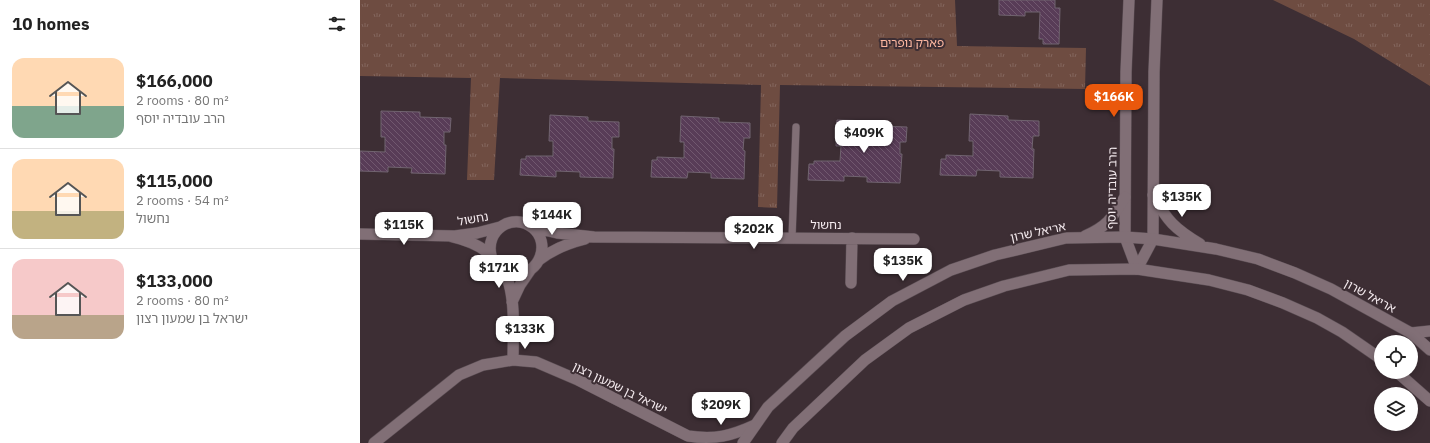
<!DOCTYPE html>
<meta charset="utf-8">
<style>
body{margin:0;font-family:"IBM Plex Sans","Noto Sans Hebrew",sans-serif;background:#f2f2f2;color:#222;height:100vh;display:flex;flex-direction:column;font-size:15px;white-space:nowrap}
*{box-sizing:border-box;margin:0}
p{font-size:13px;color:#767676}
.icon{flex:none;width:22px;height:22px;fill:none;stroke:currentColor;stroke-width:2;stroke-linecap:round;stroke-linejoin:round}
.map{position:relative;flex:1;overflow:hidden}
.panel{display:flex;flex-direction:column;background:#fff;width:360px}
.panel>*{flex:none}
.buttons{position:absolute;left:1014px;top:335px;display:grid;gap:8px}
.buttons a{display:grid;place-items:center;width:44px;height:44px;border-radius:50%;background:#fff;box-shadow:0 2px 10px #0003;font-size:20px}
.price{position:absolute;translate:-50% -34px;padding:0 9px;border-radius:8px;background:#fff;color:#222;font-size:13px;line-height:26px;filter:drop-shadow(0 1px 2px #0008)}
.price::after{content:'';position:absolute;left:50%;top:24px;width:12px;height:9px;margin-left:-6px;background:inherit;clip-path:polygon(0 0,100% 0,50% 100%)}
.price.current{background:#ea580c;color:#fff}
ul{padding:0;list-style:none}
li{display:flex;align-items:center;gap:12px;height:100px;padding:0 12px}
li+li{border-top:1px solid #e0e0e0}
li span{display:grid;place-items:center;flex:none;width:112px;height:80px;border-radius:12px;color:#555}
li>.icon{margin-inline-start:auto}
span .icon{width:48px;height:48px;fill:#fffc;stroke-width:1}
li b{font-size:17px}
h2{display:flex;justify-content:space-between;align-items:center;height:48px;padding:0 12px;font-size:17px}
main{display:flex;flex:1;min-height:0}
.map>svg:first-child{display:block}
.grass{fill:url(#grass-tufts)}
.building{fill:url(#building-back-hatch);stroke:#716470}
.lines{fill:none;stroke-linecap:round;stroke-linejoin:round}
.service-casing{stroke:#5a4d53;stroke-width:8}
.minor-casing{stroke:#5a4d53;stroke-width:12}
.tertiary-casing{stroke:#5a4d53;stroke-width:12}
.secondary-casing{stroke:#5a4d53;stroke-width:12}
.service{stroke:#816f76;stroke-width:7}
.minor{stroke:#816f76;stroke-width:11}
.tertiary{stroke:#816f76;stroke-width:11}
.secondary{stroke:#816f76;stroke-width:11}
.labels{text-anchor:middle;stroke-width:4;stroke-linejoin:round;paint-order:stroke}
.park-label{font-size:12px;fill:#fdb7a1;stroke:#3d2e34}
.street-label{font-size:12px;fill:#f5ebef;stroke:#3d2e34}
</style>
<main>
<section class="panel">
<h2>10 homes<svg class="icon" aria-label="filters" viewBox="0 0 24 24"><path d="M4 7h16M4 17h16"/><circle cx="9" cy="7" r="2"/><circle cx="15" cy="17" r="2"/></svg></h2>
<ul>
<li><span style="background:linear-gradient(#ffd9b3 60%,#7fa58c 0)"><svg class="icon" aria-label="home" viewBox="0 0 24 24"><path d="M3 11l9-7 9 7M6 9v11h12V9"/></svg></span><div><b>$166,000</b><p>2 rooms · 80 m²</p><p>הרב עובדיה יוסף</p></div></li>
<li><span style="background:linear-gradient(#ffd9b3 65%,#c2b280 0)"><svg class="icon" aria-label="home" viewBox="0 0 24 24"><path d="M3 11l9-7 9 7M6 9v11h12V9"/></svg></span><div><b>$115,000</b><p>2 rooms · 54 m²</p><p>נחשול</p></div></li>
<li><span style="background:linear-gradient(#f6c9c9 70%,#b9a48a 0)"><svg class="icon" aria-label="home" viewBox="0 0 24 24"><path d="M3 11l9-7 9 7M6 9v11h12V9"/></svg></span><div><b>$133,000</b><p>2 rooms · 80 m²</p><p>ישראל בן שמעון רצון</p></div></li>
</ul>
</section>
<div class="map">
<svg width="1070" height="443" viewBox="0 0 1070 443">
<defs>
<pattern id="grass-tufts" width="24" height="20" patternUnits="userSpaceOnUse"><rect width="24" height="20" fill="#6e4c41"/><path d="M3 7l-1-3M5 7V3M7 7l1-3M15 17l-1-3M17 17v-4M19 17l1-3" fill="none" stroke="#83665d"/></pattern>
<pattern id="building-back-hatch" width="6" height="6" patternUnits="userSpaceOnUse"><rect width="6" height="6" fill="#583c57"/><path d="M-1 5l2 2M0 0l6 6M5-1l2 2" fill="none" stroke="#71586f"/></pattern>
</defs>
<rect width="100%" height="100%" fill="#3d2e34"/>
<path class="grass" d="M 0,0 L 595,0 L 597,46 L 726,48 L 725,89 L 420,85 L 417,208 L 398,207 L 401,85 L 140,78 L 134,180 L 107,180 L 111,78 L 0,76 Z
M 913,0 L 1070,0 L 1070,86 L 994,39 Z"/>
<path class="building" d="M 639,0 L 695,0 L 695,8 L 700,8 L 699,44 L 683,44 L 683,39 L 679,39 L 680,12 L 665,12 L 665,16 L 639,15 Z
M 21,111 L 60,112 L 60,117 L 91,118 L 90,132 L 84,132 L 84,145 L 86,145 L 85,174 L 51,173 L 52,168 L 28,167 L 28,172 L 0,171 L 0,151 L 25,152 L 25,137 L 21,137 Z
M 610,114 L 648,116 L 648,120 L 679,121 L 679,136 L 673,136 L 672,149 L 674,149 L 673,178 L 640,177 L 640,171 L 617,170 L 616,176 L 580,175 L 581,159 L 586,159 L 586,155 L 613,156 L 613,141 L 609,141 Z
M 190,115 L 228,117 L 228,121 L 259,122 L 259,137 L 252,137 L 252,149 L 254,149 L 253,178 L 220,177 L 220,172 L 196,171 L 196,177 L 160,175 L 161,159 L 166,159 L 166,156 L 193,156 L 193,141 L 189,141 Z
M 321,116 L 359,118 L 359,122 L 390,123 L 390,138 L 384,138 L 383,150 L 385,151 L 384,179 L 351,178 L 351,173 L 328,172 L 327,178 L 291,177 L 292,160 L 297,160 L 297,157 L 324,158 L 324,142 L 320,142 Z
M 477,120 L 516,121 L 516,126 L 547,127 L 546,142 L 540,142 L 540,154 L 542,154 L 540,183 L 507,182 L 507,177 L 484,176 L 484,181 L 448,180 L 449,164 L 454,164 L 454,161 L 480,161 L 481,146 L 476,146 Z"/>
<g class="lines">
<g class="service-casing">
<path id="service" d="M 432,238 L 436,127"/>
</g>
<g class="minor-casing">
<path id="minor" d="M 172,227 L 197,233 L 234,237 L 554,239
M 0,234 L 95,236 L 117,233 L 140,227
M 89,236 C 102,239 118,244 128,253 C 131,255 131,257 133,260 C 138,268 146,274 156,274 C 180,274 191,243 173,228 C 152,211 125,231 131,255
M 179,260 C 193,249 209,243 225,239
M 142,270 C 157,287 153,337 153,360
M 491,283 L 492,238
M 152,302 L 160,285 L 171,269
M 1051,333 L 1070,331
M 14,443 L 99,375 L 123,365 L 153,360 L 176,362 L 218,380 L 328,436 C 355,440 371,436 395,425"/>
</g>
<g class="tertiary-casing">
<path id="tertiary" d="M 769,0 L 766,72 L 765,237 L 777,269
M 777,269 L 793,239 L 794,72 L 797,0"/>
</g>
<g class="secondary-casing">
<path id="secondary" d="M 793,195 C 807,221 815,229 840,244
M 725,236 C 748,226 752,218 765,197
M 1037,372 L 1070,401
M 383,443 L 408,407 L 485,336 L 532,301 L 591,270 L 635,255 L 706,238 L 765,237 L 793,239 L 856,249 L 898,259 L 935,273 L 971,289 L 1051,333 L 1070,350
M 422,443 L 433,428 L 505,360 L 549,328 L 604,300 L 644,286 L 709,270 L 777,269 L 849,280 L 888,290 L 923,303 L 957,318 L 982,332 L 1021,359"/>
</g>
<use href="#service" class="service"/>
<use href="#minor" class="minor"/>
<use href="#tertiary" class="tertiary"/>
<use href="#secondary" class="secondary"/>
</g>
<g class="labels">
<g class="park-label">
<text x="552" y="47">פארק נופרים</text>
</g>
<g class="street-label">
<text transform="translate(752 188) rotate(-89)" y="4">הרב עובדיה יוסף</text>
<text transform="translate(113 219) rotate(-10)" y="4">נחשול</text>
<text x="466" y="229">נחשול</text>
<text transform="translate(678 232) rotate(-12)" y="4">אריאל שרון</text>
<text transform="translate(1010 296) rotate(29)" y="4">אריאל שרון</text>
<text transform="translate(260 388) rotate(26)" y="4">ישראל בן שמעון רצון</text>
</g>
</g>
</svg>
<div class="buttons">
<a><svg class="icon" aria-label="locate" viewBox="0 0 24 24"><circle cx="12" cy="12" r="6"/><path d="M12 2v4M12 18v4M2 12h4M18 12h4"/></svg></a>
<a><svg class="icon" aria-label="layers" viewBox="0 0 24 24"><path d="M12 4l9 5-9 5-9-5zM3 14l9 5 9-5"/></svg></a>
</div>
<b class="price current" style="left:754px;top:118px">$166K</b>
<b class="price" style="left:504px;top:154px">$409K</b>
<b class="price" style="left:822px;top:218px">$135K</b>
<b class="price" style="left:192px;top:236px">$144K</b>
<b class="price" style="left:44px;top:246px">$115K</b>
<b class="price" style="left:394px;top:250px">$202K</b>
<b class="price" style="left:543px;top:282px">$135K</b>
<b class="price" style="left:139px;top:289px">$171K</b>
<b class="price" style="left:165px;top:350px">$133K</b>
<b class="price" style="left:361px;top:426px">$209K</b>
</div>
</main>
